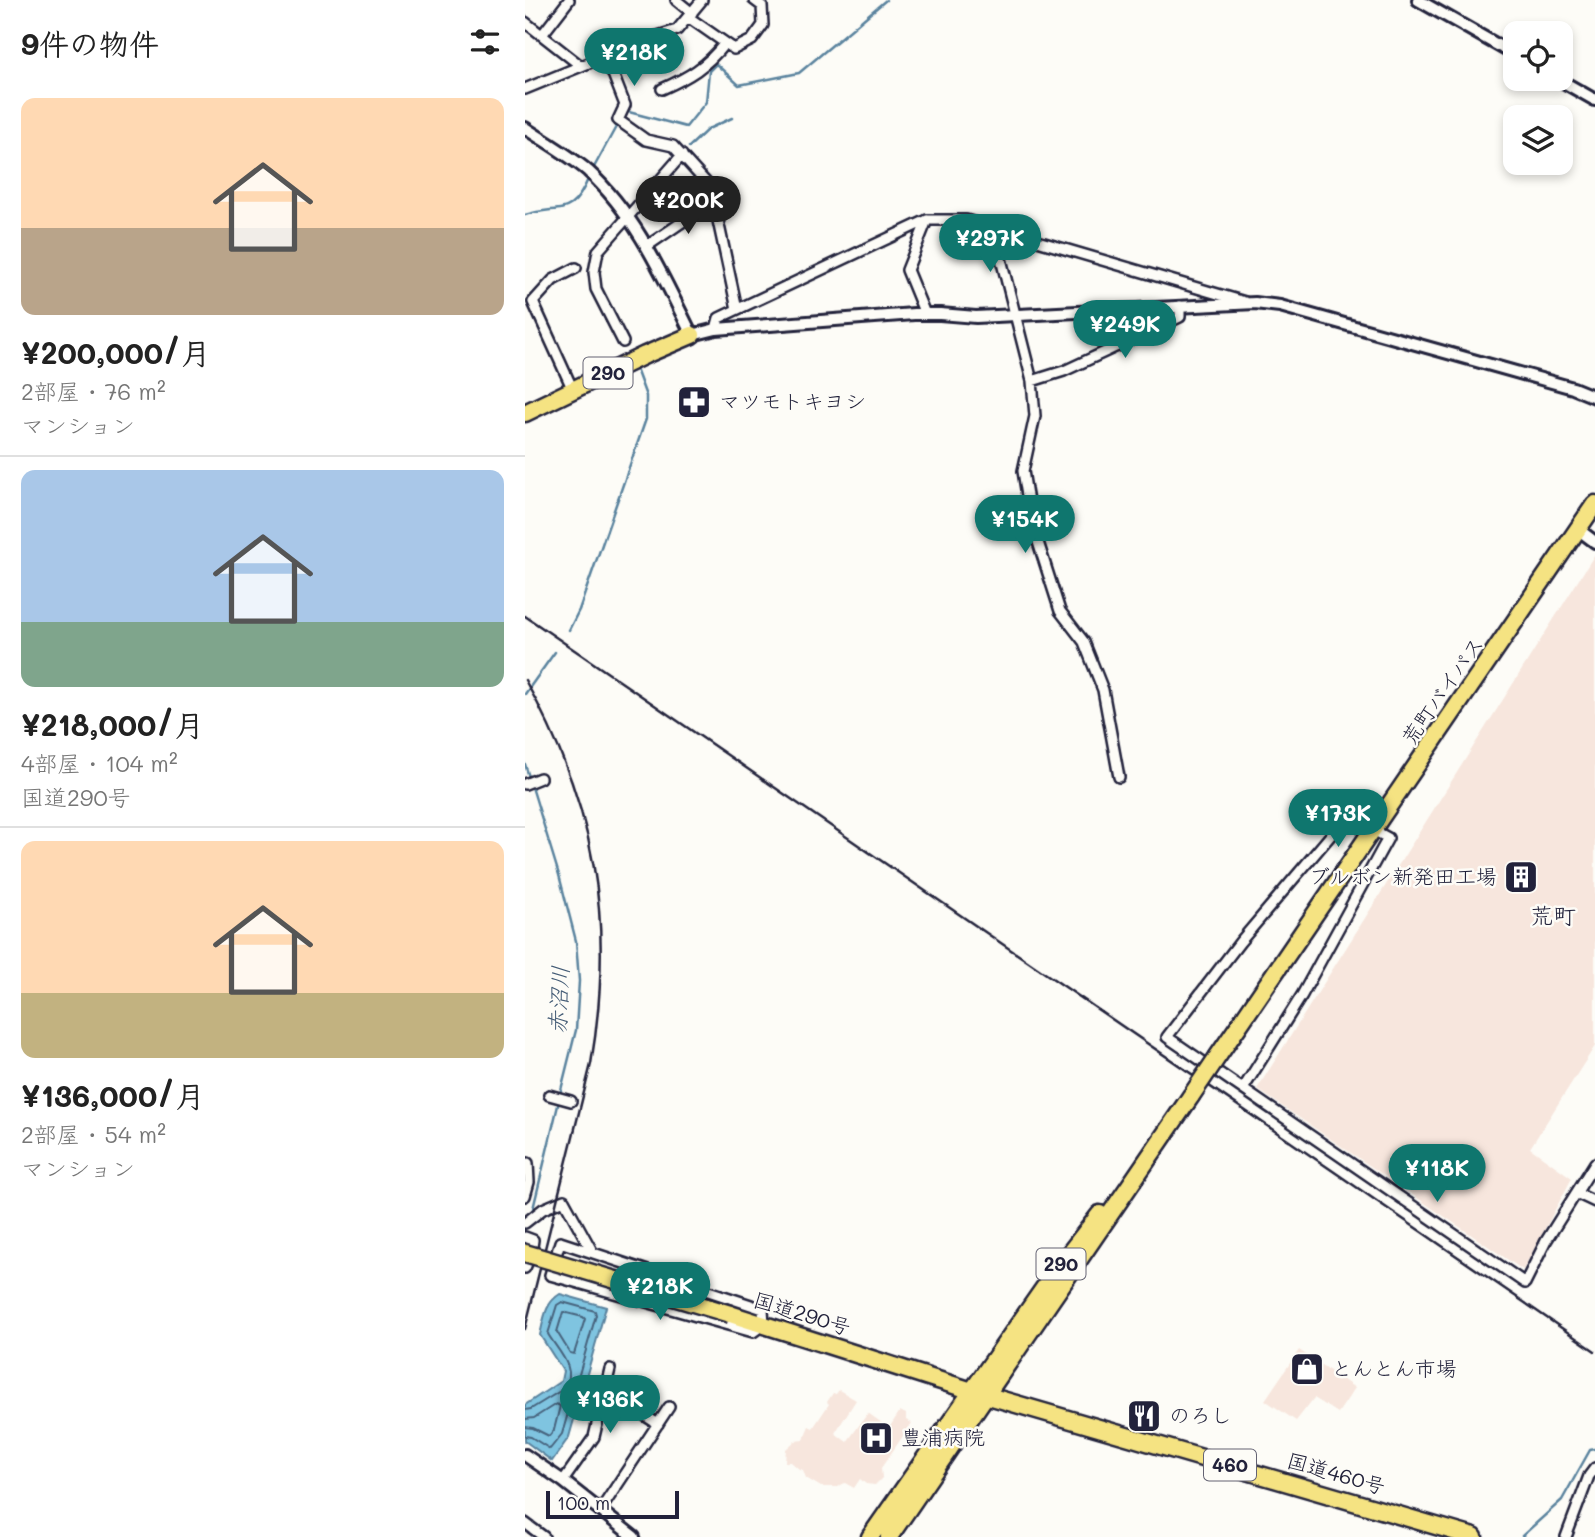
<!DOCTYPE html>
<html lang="ja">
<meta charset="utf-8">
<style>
body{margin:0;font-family:Mali,"Klee One",sans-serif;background:#f2f2f2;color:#222;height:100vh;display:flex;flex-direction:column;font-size:26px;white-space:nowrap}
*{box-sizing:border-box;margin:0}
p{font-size:23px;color:#767676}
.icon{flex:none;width:38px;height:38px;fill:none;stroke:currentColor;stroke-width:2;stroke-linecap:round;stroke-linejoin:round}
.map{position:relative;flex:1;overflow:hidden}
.panel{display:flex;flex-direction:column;background:#fff;width:525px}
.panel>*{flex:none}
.fabs{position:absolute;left:978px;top:21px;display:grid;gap:14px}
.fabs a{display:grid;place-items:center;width:70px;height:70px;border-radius:14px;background:#fff;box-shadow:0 4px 10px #0003;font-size:35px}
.scale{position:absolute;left:21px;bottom:18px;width:133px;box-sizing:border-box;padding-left:7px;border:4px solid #22223b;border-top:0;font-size:19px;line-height:24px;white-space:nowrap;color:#22223b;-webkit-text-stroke:5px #fdfcf7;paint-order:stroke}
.price{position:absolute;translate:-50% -60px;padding:0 16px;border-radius:24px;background:#0f766e;color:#fff;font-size:23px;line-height:46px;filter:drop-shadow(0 2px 4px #0008)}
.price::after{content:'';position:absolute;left:50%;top:42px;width:21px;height:16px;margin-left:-10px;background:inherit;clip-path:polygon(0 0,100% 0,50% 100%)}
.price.selected{background:#222;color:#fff}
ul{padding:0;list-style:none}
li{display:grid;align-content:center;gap:14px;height:371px;padding:0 21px}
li+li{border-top:2px solid #e0e0e0}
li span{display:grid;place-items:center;height:217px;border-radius:14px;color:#555}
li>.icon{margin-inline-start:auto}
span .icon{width:126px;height:126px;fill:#fffc;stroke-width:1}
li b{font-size:30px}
h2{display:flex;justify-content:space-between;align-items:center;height:84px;padding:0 21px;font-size:30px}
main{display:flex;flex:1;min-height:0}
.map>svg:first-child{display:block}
.built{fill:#f7e6dd}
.water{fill:#7fc4e0;stroke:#5a839e;stroke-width:2}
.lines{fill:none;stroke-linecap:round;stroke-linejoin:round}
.shore{stroke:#47637d;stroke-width:2}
.stream{stroke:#5a839e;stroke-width:2.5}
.minor-casing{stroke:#22223b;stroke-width:14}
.tertiary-casing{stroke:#22223b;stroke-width:16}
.trunk-casing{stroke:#22223b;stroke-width:21}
.minor{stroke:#fdfcf7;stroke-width:9}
.tertiary{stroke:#fdfcf7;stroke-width:10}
.trunk{stroke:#f5e382;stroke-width:16}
.rail{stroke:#22223b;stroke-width:2.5}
.trunk-bridge-casing{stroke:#22223b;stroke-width:21;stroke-linecap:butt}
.trunk-bridge{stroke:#f5e382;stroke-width:16}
.labels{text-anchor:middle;stroke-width:5;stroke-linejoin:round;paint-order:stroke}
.shield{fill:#fdfcf7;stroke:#646373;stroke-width:2}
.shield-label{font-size:19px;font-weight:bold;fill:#22223b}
.poi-label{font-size:21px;fill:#22223b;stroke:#fdfcf7;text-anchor:start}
.street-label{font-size:21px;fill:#22223b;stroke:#fdfcf7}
.neighbourhood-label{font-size:23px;fill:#22223b;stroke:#fdfcf7}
.water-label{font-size:23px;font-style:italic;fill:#435b75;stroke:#fdfcf7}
</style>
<main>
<section class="panel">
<h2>9件の物件<svg class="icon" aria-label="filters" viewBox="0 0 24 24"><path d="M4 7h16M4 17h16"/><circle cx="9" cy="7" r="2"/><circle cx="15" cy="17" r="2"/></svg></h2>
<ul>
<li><span style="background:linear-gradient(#ffd9b3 60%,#b9a48a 0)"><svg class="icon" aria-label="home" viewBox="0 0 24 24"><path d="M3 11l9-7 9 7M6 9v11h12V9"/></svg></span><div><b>¥200,000/月</b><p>2部屋 · 76 m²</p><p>マンション</p></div></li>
<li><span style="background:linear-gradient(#a9c7e8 70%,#7fa58c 0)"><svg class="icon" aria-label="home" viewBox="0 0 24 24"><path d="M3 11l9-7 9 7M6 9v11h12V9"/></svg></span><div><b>¥218,000/月</b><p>4部屋 · 104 m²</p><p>国道290号</p></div></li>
<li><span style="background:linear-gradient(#ffd9b3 70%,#c2b280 0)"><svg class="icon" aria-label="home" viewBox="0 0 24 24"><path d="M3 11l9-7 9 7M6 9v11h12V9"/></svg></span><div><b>¥136,000/月</b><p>2部屋 · 54 m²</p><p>マンション</p></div></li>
</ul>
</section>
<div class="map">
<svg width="1070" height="1537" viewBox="0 0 1070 1537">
<rect width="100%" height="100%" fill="#fdfcf7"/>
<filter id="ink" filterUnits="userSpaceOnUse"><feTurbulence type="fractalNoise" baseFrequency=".0143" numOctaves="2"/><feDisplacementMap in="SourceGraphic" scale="14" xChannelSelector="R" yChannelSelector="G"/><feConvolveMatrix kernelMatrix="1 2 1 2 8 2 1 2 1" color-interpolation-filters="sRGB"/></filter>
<g filter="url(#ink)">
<path class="built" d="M 1070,554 L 1070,1046 L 1005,1148 L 1047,1178 L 998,1270 L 732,1089 Z
M 774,1350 L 830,1388 L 813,1413 L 789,1398 L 771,1421 L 740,1400 Z
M 314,1390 L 331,1400 L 310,1433 L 322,1442 L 343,1413 L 364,1428 L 375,1411 L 381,1414 L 381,1420 L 387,1423 L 356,1468 L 357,1478 L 350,1485 L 341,1484 L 335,1479 L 329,1488 L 320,1483 L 312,1487 L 296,1487 L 281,1478 L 278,1470 L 274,1469 L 266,1462 L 260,1462 L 261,1449 L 270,1441 L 278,1440 L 284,1426 L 288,1428 L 304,1404 L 302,1402 L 308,1393 L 311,1394 Z"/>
<path class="water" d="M 35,1294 L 81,1307 L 44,1437 L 27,1461 L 0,1441 L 0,1405 L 36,1381 L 38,1371 L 15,1335 C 19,1319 20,1303 35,1294 Z"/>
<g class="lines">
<path class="shore" d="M 38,1312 L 58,1317 L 60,1319 L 49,1354 L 45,1353 L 32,1332 Z
M 0,1410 L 6,1409 L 40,1388 C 53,1368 32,1350 23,1334 L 32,1305 L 37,1302 L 70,1311 L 71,1315 L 37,1434 L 25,1449 L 6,1437 L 0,1436
M 0,1419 L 9,1418 L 31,1404 L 35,1406 L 29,1430 L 24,1436 L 8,1428 L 0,1427"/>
<path class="stream" d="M 99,113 L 100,111 L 161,127 L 181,102 L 184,71 L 191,64 L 214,85 L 274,73 L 361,0
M 164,147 L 183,129 L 207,118
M 67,171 L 92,125
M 0,215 C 36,204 46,220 64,177
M 44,630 L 54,610 L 121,419 L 121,396 L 111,369
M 0,694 L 30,652
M 0,764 L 34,875 L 51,941 L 54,981 L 51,1030 L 35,1094
M 7,1213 L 34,1101
M 997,1536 L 1037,1500 L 1065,1450 L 1070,1449"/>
<g class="minor-casing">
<path id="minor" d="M 151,0 L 167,13
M 163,17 L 209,49 L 227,40 L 238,25 L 237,6 L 229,0
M 0,22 L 56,66
M 17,35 L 44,0
M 81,56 L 100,105 L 93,120 L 121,140 L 148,146 L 186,188 L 212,309
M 0,89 L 120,40 L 152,30 L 177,0
M 137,89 C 164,77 181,67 200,43
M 477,231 L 474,251 L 507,381 L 510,416 L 498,471 L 506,520 L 535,611 L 559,642 L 578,690 L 594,777
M 122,246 L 188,201
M 400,314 L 382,270 L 402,220
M 191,329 L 194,318 L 402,220 L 441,220 L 720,302
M 98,342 L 71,289 L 69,272 L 73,251 L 157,155
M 507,381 L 539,371 L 655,317 L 655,306
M 48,390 L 8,302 L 28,280 L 51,268
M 0,784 L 15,778
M 718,1089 L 777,995 L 863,838 L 822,816 L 715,942 L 642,1037 L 1000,1283 L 1021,1241 L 1070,1163
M 24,1095 L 46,1101
M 1051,1193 L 1070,1202
M 0,1196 L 4,1182 L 3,1163
M 0,1223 L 18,1209 L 39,1200 L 67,1251
M 0,1237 L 8,1240 L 6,1254 L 0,1268
M 35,1242 L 238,1309 L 239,1324 L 228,1332 L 25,1275 Z
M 80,1390 L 133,1424
M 38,1481 L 69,1437 L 85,1369
M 75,1511 L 144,1407
M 0,1523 L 19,1537
M 1041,1537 L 1064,1476 L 1070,1468"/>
</g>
<g class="tertiary-casing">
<path id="tertiary" d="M 893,0 L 990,55
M 1033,79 L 1070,100
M 0,128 C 21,142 44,155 63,171 C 112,216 138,277 167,335 L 191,329 L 389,314 L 415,314 L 451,317 L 730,303 L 755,306 L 1048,388 L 1070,397
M 1054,530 L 1070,542
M 0,1455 L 38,1481 L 109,1537"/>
</g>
<g class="trunk-casing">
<path id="trunk" d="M 0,413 L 120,355 L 167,335
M 693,1056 L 1070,504
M 205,1314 L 460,1395 L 949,1537
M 345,1537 L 533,1268 L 575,1214
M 364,1537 L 666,1096"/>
</g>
<use href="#minor" class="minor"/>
<use href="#tertiary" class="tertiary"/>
<use href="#trunk" class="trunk"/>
<path class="rail" d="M 0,616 L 1070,1351
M 0,680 C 71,806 90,922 66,1064 L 0,1329"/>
<g class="trunk-bridge-casing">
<path id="trunk-bridge" d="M 666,1096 L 693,1056
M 0,1253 L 205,1314"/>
</g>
<use href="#trunk-bridge" class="trunk-bridge"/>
</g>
</g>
<defs>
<g id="pharmacy-square" transform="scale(1.75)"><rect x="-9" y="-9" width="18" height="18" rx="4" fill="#22223b" stroke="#fdfcf7"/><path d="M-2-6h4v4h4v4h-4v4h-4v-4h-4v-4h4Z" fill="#fff"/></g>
<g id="building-square" transform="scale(1.75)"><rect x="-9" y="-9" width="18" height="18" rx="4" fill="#22223b" stroke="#fdfcf7"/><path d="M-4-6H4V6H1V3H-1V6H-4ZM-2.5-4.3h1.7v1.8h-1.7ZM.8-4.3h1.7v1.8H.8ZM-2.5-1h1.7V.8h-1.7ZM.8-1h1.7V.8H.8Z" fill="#fff"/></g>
<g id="shop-square" transform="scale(1.75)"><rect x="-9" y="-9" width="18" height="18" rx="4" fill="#22223b" stroke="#fdfcf7"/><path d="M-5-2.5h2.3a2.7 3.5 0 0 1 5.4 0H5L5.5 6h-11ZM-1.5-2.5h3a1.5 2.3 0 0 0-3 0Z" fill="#fff"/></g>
<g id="restaurant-square" transform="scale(1.75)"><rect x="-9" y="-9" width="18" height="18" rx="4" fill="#22223b" stroke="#fdfcf7"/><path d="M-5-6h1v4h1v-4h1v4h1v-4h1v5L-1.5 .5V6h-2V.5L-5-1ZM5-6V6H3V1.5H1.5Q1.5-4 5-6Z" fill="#fff"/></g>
<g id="hospital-square" transform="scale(1.75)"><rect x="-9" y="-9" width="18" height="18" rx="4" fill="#22223b" stroke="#fdfcf7"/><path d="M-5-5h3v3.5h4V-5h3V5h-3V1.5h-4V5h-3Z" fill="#fff"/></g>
</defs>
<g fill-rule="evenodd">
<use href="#pharmacy-square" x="169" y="402"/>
<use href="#building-square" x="996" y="877"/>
<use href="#shop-square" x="782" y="1369"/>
<use href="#restaurant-square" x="619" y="1416"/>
<use href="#hospital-square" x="351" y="1438"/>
</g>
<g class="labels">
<g class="shield">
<rect x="58.5" y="357.5" width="49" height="31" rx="5"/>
<rect x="511.5" y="1248.5" width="49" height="31" rx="5"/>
<rect x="679" y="1449.5" width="52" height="31" rx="5"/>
</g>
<g class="shield-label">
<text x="83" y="380">290</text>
<text x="536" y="1271">290</text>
<text x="705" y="1472">460</text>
</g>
<g class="poi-label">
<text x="194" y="409">マツモトキヨシ</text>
<text x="972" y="884" text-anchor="end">ブルボン新発田工場</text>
<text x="806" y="1376">とんとん市場</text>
<text x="644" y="1423">のろし</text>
<text x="376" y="1445">豊浦病院</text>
</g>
<g class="street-label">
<text transform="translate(918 691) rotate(-55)" y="7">荒町バイパス</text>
<text transform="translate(277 1314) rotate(17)" y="7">国道290号</text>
<text transform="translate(811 1474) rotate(16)" y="7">国道460号</text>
</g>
<g class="neighbourhood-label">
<text x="1028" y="924">荒町</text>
</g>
<g class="water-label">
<text transform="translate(34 1000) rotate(-87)" y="8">赤沼川</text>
</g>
</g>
</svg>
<div class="fabs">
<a><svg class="icon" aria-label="locate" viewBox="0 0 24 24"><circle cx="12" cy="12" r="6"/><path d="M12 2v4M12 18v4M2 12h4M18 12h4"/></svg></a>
<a><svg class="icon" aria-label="layers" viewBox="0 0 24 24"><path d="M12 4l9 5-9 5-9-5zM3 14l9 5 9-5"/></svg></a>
</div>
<div class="scale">100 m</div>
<b class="price" style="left:109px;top:88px">¥218K</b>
<b class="price selected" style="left:163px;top:236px">¥200K</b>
<b class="price" style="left:465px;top:274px">¥297K</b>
<b class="price" style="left:600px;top:360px">¥249K</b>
<b class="price" style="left:500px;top:555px">¥154K</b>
<b class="price" style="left:813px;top:849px">¥173K</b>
<b class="price" style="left:912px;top:1204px">¥118K</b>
<b class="price" style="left:135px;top:1322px">¥218K</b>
<b class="price" style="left:85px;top:1435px">¥136K</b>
</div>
</main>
